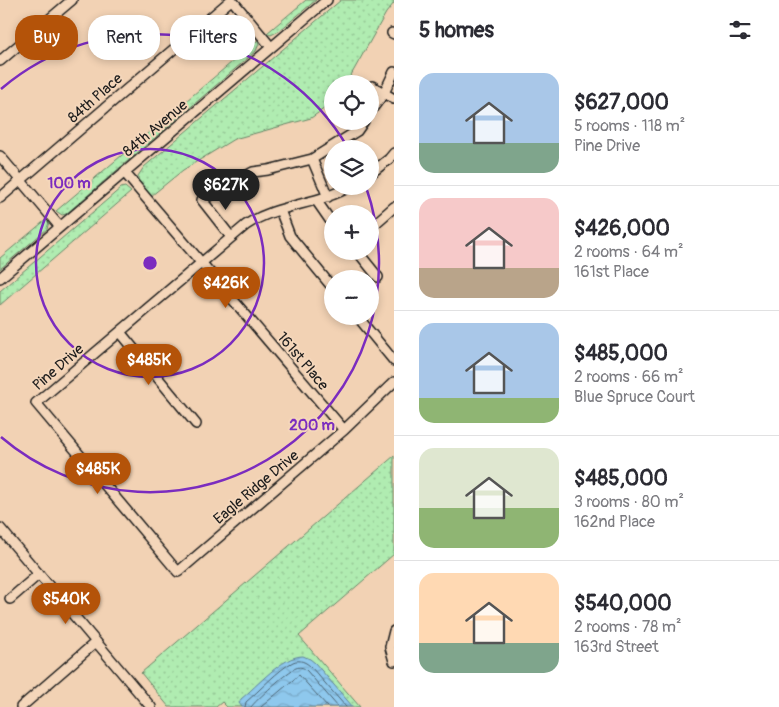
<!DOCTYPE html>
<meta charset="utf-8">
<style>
body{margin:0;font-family:Pangolin,sans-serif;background:#f7f7f7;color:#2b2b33;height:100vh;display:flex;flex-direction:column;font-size:19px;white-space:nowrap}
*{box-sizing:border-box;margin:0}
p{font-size:16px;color:#7c7c81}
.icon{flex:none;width:28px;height:28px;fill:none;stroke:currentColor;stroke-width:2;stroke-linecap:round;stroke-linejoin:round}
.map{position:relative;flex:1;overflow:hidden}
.drawer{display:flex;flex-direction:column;background:#fff;width:385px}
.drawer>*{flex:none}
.banner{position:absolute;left:15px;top:15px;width:304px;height:45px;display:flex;gap:10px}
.fabs{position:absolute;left:324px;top:75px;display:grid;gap:10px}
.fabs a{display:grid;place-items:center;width:55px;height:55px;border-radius:50%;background:#fff;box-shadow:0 2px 8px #0003;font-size:25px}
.price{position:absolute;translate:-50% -42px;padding:0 11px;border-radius:18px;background:#b45309;color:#fff;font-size:16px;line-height:32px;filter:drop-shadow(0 1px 2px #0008)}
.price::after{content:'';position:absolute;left:50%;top:30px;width:15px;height:11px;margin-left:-8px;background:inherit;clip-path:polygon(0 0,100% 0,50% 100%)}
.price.current{background:#222;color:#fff}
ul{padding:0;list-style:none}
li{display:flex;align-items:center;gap:15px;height:125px;padding:0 25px}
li+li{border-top:1px solid #e1e1e2}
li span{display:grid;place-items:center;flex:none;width:140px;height:100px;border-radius:15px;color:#555}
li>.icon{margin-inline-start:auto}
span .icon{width:60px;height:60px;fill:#fffc;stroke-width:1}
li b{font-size:21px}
h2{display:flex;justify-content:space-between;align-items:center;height:60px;padding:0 25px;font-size:21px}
.chip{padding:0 18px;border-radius:20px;background:#fff;box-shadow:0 2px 8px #0003;font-size:18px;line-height:45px}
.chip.current{background:#b45309;color:#fff}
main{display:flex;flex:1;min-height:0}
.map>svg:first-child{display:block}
.grass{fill:url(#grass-dots);stroke:#668466}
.water{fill:url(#water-waves);stroke:#608399}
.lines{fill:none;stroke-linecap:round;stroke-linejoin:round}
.shore{stroke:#4a6170;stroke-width:1}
.minor-casing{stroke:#1c1c1c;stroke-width:12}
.minor{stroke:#f4d6ba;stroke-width:9}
.ring{fill:none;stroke:#7b2cbf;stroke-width:2.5}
.labels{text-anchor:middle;stroke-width:4;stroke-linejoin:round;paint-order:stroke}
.street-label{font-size:15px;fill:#1c1c1c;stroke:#f4d6ba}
.centre{fill:#7b2cbf;stroke:#f4d6ba;stroke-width:2.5}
.ring-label{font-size:15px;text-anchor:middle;font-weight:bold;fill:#7b2cbf;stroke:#f4d6ba;stroke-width:4;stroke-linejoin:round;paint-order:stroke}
</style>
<main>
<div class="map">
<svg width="394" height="707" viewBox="0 0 394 707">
<defs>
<pattern id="grass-dots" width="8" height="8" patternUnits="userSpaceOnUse" patternTransform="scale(1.25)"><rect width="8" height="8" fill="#b0ecb1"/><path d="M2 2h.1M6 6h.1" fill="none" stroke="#97ca98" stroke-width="1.8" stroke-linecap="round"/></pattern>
<pattern id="water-waves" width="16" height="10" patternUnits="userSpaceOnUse" patternTransform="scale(1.25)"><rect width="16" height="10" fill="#8ec8ed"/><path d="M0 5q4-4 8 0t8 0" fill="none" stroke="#7aabcb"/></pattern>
</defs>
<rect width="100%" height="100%" fill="#f2d2b4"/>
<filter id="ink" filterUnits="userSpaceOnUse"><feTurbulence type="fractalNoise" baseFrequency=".02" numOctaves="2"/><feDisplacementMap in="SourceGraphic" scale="10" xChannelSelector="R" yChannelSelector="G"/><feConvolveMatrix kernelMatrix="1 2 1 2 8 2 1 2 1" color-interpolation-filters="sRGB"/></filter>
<g filter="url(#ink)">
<path class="grass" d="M 306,0 L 316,0 L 279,31 L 271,35 L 267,33 Z
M 341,0 L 394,0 L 394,3 L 386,13 L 346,84 L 332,84 L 332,103 L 311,118 L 234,139 L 183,170 L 151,196 L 138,180 L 138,176 L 144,167 Z
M 258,40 L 259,44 L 256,51 L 66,214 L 62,215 L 56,211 Z
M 125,187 L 131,192 L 0,305 L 0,291 L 121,188 Z
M 48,218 L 49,222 L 47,229 L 0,269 L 0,258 Z
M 394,456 L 394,554 L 299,636 L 360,707 L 227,707 L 222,702 L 216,707 L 169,707 L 141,673 Z"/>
<path class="water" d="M 303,656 L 310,659 L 315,663 L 353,707 L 242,707 L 239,703 L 241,699 C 257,686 282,656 303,656 Z"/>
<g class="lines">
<path class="shore" d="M 245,707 L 246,702 C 259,691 279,669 293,662 C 300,659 306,662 311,667 L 346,707
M 251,707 C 255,701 289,670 296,668 C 301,666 304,668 307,671 L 338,707
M 261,707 L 299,675 L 328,707"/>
<g class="minor-casing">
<path id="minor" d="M 232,0 L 271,47
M 392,33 L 394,34
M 0,61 L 72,0
M 372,86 L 394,99
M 370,112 L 384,93 L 394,72
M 0,156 L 60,227
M 312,159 L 328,197
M 124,172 L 344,430
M 370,174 L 389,159 L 394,153
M 351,186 C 318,205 277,204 246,225 L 36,403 L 178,572 L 344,430 L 394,382
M 0,198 L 231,0
M 316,200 L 332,223
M 280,210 L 290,236 L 332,287
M 370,228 L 394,207
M 231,237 L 202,200 L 253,172 L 268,170 L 312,159 L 357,131 L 364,121
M 357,251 L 378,277
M 0,278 L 327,0
M 357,316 L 394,361
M 120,332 L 196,424
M 0,528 L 151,707
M 10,599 L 39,574
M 394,631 L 390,647 L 394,661
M 21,707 L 96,642"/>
</g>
<use href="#minor" class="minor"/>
</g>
</g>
<g class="ring">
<circle cx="150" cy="263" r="114"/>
<path d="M1 89A229 229 0 0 1 348 148M366 187A229 229 0 0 1 1 437"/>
</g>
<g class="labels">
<g class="street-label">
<text transform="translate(95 98) rotate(-41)" y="5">84th Place</text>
<text transform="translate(155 128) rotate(-40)" y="5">84th Avenue</text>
<text transform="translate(303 361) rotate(50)" y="5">161st Place</text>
<text transform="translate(58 367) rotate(-41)" y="5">Pine Drive</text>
<text transform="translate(256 487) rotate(-40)" y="5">Eagle Ridge Drive</text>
</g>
</g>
<circle cx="150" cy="263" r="8" class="centre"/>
<g class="ring-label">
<text x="69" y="188">100 m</text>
<text x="312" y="430">200 m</text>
</g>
</svg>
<div class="fabs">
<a><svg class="icon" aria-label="locate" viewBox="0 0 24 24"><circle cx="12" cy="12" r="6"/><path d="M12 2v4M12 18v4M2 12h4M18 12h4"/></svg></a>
<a><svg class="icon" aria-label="layers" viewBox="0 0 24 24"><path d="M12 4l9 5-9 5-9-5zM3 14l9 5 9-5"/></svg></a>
<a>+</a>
<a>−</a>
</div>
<b class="price current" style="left:226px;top:211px">$627K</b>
<b class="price" style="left:226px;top:309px">$426K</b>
<b class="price" style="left:149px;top:386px">$485K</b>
<b class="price" style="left:98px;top:495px">$485K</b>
<b class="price" style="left:66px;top:625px">$540K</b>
<div class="banner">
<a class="chip current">Buy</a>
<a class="chip">Rent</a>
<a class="chip">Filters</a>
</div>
</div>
<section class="drawer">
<h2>5 homes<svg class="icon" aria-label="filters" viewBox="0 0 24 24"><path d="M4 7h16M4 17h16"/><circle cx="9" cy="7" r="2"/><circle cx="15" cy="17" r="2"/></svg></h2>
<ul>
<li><span style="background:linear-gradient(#a9c7e8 70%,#7fa58c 0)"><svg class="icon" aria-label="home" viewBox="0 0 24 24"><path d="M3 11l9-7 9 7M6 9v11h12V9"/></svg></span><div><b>$627,000</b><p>5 rooms · 118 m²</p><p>Pine Drive</p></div></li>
<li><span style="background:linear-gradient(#f6c9c9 70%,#b9a48a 0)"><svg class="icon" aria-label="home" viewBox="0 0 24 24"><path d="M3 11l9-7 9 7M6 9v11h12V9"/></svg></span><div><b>$426,000</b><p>2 rooms · 64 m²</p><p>161st Place</p></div></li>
<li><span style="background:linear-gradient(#a9c7e8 75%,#8fb573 0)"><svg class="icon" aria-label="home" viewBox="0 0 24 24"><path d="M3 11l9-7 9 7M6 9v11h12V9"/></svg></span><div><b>$485,000</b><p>2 rooms · 66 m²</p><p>Blue Spruce Court</p></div></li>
<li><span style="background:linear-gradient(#dfe7d0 60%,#8fb573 0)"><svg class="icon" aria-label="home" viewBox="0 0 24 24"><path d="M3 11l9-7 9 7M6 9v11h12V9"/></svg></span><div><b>$485,000</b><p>3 rooms · 80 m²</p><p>162nd Place</p></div></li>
<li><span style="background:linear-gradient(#ffd9b3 70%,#7fa58c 0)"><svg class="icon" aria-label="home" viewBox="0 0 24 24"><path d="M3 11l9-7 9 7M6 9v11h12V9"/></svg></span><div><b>$540,000</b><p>2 rooms · 78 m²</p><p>163rd Street</p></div></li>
</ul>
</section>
</main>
